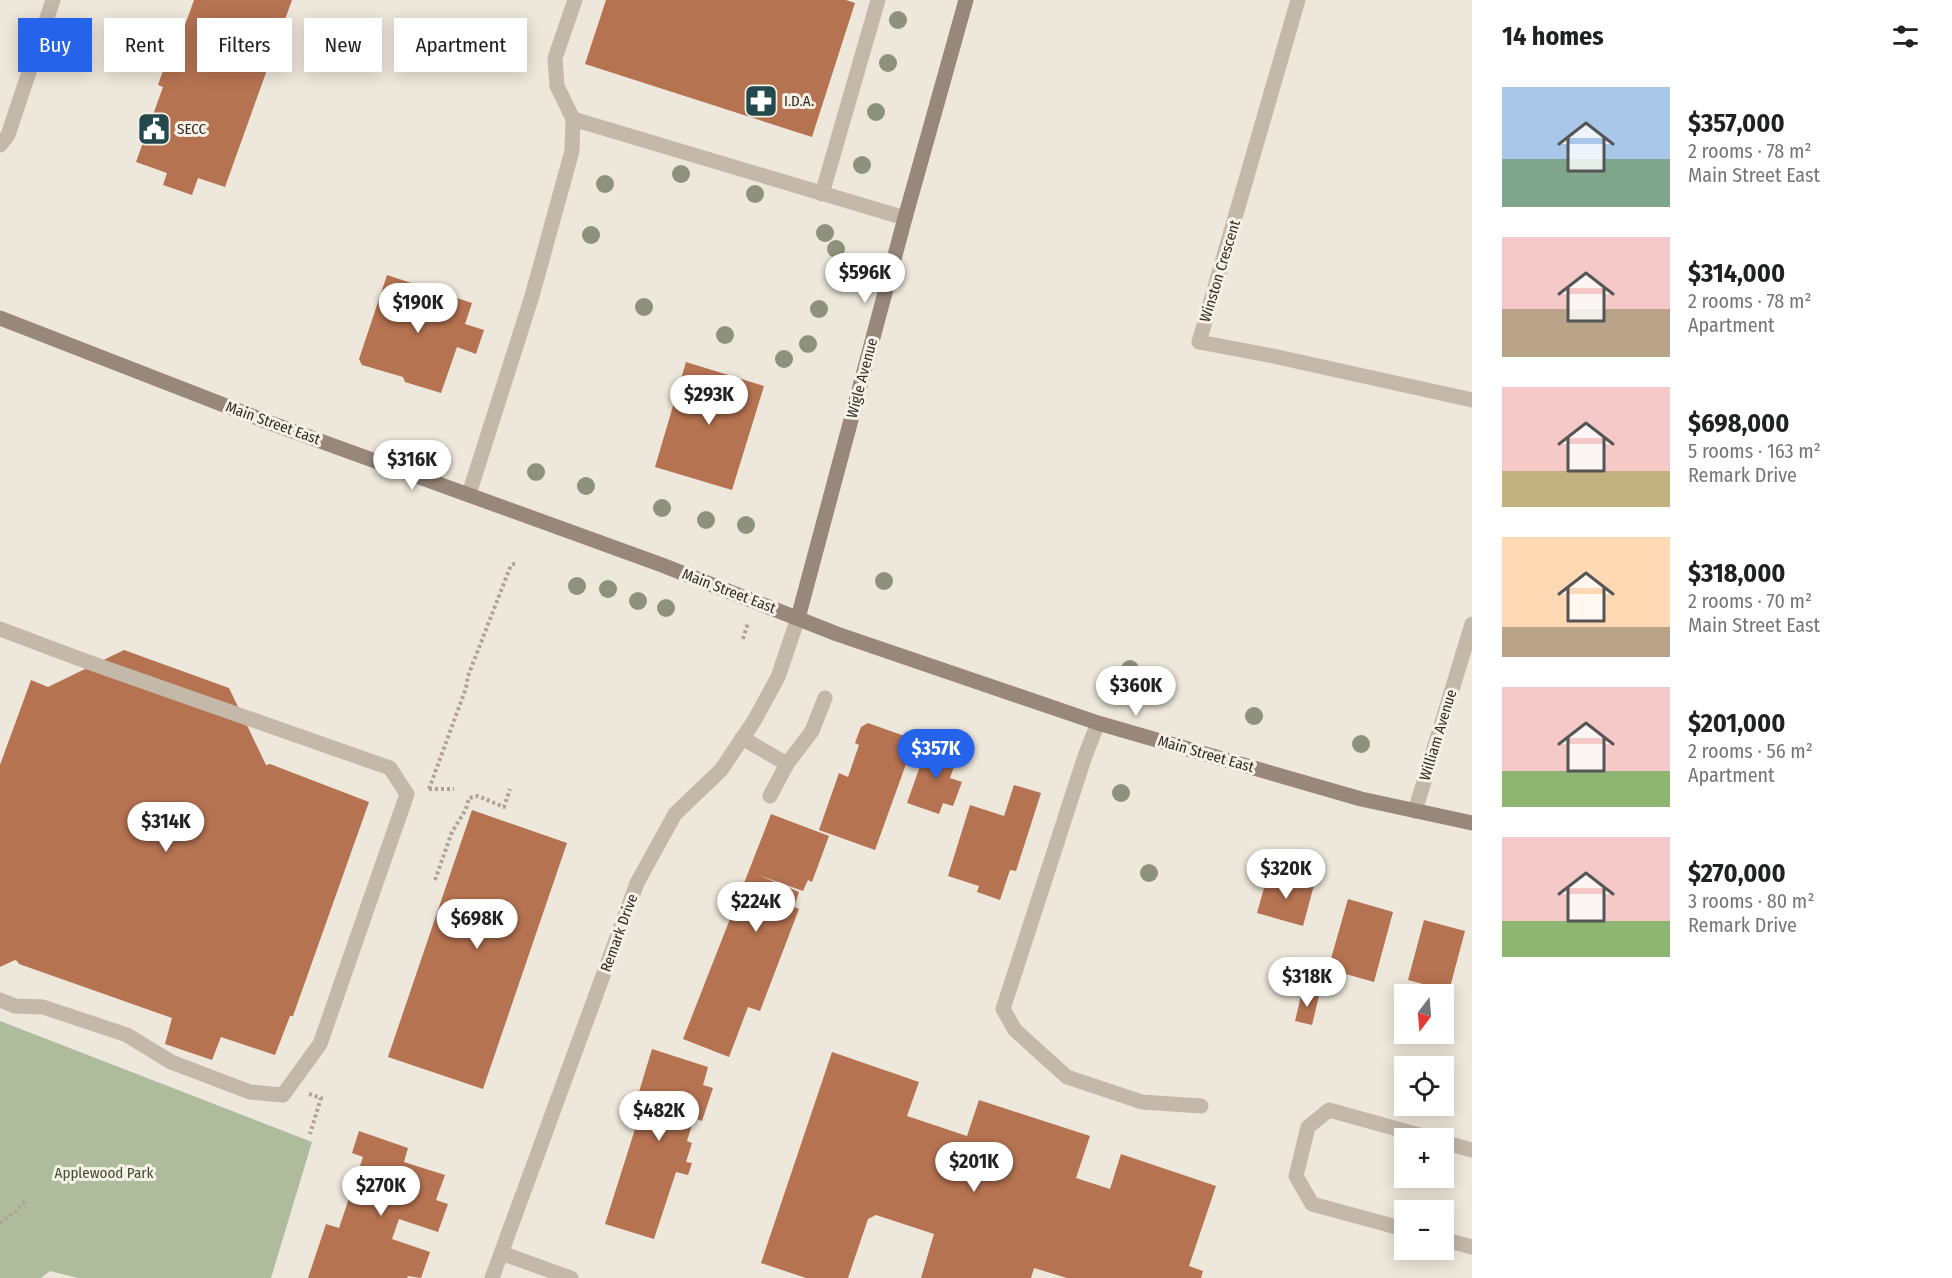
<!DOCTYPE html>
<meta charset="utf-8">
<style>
body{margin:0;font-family:"Fira Sans Condensed",sans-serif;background:#f2f2f2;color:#202124;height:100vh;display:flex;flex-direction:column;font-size:22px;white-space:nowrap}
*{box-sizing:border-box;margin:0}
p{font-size:20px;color:#757577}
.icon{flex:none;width:33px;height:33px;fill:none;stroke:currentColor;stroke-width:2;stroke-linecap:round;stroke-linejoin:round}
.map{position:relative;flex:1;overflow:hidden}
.drawer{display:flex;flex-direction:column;background:#fff;width:480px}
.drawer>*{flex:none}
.top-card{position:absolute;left:18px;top:18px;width:570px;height:54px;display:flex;gap:12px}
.needle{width:39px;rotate:196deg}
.tools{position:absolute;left:1394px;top:984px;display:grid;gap:12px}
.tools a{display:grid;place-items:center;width:60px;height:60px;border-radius:0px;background:#fff;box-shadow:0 3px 15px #0003;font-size:30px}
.price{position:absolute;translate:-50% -51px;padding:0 14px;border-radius:21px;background:#fff;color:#222;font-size:20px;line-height:39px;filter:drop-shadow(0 2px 3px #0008)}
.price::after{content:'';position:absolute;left:50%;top:36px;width:18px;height:14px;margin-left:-9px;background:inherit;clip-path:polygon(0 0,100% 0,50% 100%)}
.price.active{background:#2563eb;color:#fff}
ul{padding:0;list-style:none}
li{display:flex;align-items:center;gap:18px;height:150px;padding:0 30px}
li span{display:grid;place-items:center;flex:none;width:168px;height:120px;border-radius:0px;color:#555}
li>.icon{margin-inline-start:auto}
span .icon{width:72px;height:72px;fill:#fffc;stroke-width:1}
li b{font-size:26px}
h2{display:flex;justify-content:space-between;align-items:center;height:72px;padding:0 30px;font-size:26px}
.pill{padding:0 21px;border-radius:0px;background:#fff;box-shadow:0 3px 15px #0003;font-size:21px;line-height:54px}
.pill.active{background:#2563eb;color:#fff}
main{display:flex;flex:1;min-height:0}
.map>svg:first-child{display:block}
.green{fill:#aebb9d}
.building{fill:#b67352}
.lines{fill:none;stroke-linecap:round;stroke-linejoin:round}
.path{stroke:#b0a294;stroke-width:4;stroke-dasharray:3 3;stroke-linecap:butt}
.lane{stroke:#c4b8a9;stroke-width:15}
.street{stroke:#c4b8a9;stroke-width:15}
.secondary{stroke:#98887b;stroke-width:15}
.tree{fill:#8e927c}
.labels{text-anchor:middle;stroke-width:6;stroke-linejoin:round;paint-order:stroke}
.poi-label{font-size:15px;fill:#332c28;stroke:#f6f1e7;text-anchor:start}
.street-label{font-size:15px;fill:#332c28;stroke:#f6f1e7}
.park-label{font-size:15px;fill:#404d2f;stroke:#f6f1e7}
</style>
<main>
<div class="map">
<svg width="1472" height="1278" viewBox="0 0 1472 1278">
<rect width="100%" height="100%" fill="#eee7db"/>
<path class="green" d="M 0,1021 L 312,1142 L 271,1278 L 78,1278 L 50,1271 L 41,1278 L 0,1278 Z"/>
<path class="building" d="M 194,0 L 292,0 L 225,187 L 198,178 L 192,195 L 163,185 L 167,173 L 136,162 L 163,87 L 158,85 L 167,59 L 172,61 Z
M 606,0 L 846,0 L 855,3 L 812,137 L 585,64 Z
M 387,275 L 472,303 L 465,324 L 484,330 L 476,354 L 457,347 L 441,393 L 405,382 L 403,377 L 362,365 L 359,359 Z
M 686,362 L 764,386 L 732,490 L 655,467 Z
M 124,650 L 229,688 L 266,765 L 270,764 L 369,802 L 293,1016 L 290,1016 L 275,1055 L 221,1037 L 212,1060 L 165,1044 L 172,1018 L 19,964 L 17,961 L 15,960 L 0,967 L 0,765 L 31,680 L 48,687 Z
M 868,723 L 910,738 L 905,752 L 910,753 L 875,850 L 819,830 L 839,773 L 848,777 L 859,745 L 855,743 L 861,727 Z
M 929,741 L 959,752 L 950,778 L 962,782 L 953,806 L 943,803 L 939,814 L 907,803 Z
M 1014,785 L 1041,793 L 1016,871 L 1010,870 L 1000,900 L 977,892 L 979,886 L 948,876 L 970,805 L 1004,816 Z
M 472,810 L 567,843 L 483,1089 L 388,1057 Z
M 771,814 L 829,836 L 812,882 L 808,880 L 803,891 L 756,874 L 799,892 L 794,907 L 799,909 L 760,1011 L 748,1007 L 729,1057 L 683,1039 Z
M 1276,874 L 1314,885 L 1303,926 L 1257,913 L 1266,881 L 1273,883 Z
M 1348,899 L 1393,912 L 1374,982 L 1328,969 Z
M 1424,920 L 1465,931 L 1449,991 L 1408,980 Z
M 1302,992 L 1319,996 L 1312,1025 L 1295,1021 Z
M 652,1049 L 708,1067 L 703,1085 L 713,1088 L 702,1121 L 694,1118 L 687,1141 L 692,1143 L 686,1162 L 692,1163 L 688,1175 L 676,1172 L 654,1239 L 605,1224 L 642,1107 L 635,1105 Z
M 832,1052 L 919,1082 L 907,1116 L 967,1136 L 979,1100 L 1090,1136 L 1076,1178 L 1110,1189 L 1121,1154 L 1216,1186 L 1189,1266 L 1203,1271 L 1201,1278 L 1067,1278 L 1034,1268 L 1031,1278 L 921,1278 L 934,1234 L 876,1215 L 868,1219 L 848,1278 L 806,1278 L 761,1263 Z
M 359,1131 L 408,1148 L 404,1162 L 445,1175 L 436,1200 L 448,1204 L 438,1232 L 399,1219 L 392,1239 L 430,1252 L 421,1278 L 408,1276 L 407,1278 L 308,1278 L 326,1224 L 339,1228 L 363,1157 L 352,1153 Z"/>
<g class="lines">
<path class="path" d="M 743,639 L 748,623
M 429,789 L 466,688 L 468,676 L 511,565 L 517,563
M 429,789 L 454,789
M 435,880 L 452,832 L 466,809 L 469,798 L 478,796 L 504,807 L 510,789
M 309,1094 L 321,1098 L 310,1134
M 0,1223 L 15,1212 L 26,1200"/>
<path class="lane" d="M 573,119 L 905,218
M 0,145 L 8,135 L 53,0
M 822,194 L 878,0
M 469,494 L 532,296 L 572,151 L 573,119 L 557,86 L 555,58 L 575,0
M 0,629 L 88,662 L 390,768 L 407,794 L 320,1044 L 283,1095 L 250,1092 L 171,1062 L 127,1035 L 43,1007 L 15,1006 L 0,1000
M 1098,723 L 1085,756 L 1003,1009 L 1015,1030 L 1067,1077 L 1142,1102 L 1201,1106
M 742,738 L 787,764 L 812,731 L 825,698
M 770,796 L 787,764
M 1443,1142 L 1472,1150
M 1404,1229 L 1312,1204 L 1296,1176 L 1308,1127 L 1329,1110 L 1430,1138
M 1443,1239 L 1472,1247"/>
<path class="street" d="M 1298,0 L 1199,342 L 1273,356 L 1472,400
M 1415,811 L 1472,624
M 501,1253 L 571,1278
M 492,1278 L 637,883 L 675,814 L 721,770 L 754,721 L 778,677 L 798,618"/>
<path class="secondary" d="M 0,318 L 265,421 L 662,565 L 837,634 L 1098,723 L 1361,799 L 1472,823
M 798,618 L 905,218 L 966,0"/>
</g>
<g class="tree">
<circle cx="898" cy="20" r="9"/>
<circle cx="888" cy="63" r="9"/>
<circle cx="876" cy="112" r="9"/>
<circle cx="862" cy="165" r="9"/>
<circle cx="681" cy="174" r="9"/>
<circle cx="605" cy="184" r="9"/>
<circle cx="755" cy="194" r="9"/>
<circle cx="825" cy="233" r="9"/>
<circle cx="591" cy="235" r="9"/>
<circle cx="836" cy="249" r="9"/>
<circle cx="644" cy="307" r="9"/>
<circle cx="819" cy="309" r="9"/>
<circle cx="725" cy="335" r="9"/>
<circle cx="808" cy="344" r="9"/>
<circle cx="784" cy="359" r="9"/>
<circle cx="536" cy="472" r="9"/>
<circle cx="586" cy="486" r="9"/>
<circle cx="662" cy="508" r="9"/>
<circle cx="706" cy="520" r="9"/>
<circle cx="746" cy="525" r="9"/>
<circle cx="884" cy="581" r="9"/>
<circle cx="577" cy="586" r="9"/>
<circle cx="608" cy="589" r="9"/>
<circle cx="638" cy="601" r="9"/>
<circle cx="666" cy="608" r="9"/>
<circle cx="1130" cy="669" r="9"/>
<circle cx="1254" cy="716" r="9"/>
<circle cx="1361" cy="744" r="9"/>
<circle cx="1121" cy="793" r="9"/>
<circle cx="1270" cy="871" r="9"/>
<circle cx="1149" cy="873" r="9"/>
</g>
<defs>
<g id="pharmacy-square" transform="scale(1.725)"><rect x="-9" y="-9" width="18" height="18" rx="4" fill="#23484e" stroke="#f6f1e7"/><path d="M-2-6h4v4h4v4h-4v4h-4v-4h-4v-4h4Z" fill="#fff"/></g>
<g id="civic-square" transform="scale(1.725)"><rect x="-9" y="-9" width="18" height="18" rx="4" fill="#23484e" stroke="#f6f1e7"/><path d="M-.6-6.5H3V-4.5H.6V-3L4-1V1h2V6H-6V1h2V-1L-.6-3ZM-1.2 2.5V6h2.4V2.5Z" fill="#fff"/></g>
</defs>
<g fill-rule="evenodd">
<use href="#pharmacy-square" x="761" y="101"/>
<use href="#civic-square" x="154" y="129"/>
</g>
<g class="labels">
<g class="poi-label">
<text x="784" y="106">I.D.A.</text>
<text x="177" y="134">SECC</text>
</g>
<g class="street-label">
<text transform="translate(1220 271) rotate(-73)" y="5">Winston Crescent</text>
<text transform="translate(862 378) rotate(-75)" y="5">Wigle Avenue</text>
<text transform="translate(273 423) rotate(20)" y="5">Main Street East</text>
<text transform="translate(729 591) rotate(21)" y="5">Main Street East</text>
<text transform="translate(1438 735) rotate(-73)" y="5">William Avenue</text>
<text transform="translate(1206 754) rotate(16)" y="5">Main Street East</text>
<text transform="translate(619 933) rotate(-70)" y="5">Remark Drive</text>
</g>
<g class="park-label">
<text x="104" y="1178">Applewood Park</text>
</g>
</g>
</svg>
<div class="tools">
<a><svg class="needle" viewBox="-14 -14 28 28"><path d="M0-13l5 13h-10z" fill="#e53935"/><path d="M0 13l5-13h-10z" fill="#757577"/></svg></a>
<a><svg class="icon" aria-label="locate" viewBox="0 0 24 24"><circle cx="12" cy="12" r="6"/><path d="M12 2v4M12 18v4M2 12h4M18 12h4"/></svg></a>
<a>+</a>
<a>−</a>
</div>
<b class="price" style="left:865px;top:304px">$596K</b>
<b class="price" style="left:418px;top:334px">$190K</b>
<b class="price" style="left:709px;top:426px">$293K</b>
<b class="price" style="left:412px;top:491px">$316K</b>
<b class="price" style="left:1136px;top:717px">$360K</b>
<b class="price active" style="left:936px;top:780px">$357K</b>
<b class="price" style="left:166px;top:853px">$314K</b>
<b class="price" style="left:1286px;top:900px">$320K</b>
<b class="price" style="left:756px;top:933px">$224K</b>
<b class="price" style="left:477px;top:950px">$698K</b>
<b class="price" style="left:1307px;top:1008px">$318K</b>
<b class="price" style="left:659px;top:1142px">$482K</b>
<b class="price" style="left:974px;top:1193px">$201K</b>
<b class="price" style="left:381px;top:1217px">$270K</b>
<div class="top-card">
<a class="pill active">Buy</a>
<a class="pill">Rent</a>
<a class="pill">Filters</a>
<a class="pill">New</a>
<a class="pill">Apartment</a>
</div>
</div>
<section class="drawer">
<h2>14 homes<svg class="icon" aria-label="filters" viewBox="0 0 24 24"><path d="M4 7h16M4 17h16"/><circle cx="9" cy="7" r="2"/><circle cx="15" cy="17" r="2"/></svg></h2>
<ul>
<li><span style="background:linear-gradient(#a9c7e8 60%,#7fa58c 0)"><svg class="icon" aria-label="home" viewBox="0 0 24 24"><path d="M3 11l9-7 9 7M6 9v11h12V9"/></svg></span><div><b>$357,000</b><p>2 rooms · 78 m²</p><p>Main Street East</p></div></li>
<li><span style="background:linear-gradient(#f6c9c9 60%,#b9a48a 0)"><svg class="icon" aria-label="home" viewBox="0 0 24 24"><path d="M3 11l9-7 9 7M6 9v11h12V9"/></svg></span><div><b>$314,000</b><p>2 rooms · 78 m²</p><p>Apartment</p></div></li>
<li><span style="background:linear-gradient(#f6c9c9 70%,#c2b280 0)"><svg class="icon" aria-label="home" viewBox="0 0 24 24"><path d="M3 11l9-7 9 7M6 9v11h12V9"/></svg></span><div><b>$698,000</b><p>5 rooms · 163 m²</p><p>Remark Drive</p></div></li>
<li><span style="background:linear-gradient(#ffd9b3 75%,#b9a48a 0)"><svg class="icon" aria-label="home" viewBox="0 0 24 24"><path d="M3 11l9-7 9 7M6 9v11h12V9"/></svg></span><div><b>$318,000</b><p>2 rooms · 70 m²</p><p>Main Street East</p></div></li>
<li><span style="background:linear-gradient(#f6c9c9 70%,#8fb573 0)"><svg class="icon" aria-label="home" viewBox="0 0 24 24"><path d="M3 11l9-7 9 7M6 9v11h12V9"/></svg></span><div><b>$201,000</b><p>2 rooms · 56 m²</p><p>Apartment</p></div></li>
<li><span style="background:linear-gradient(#f6c9c9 70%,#8fb573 0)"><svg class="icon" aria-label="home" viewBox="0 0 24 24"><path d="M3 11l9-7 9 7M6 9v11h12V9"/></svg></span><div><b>$270,000</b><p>3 rooms · 80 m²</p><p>Remark Drive</p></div></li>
</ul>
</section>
</main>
